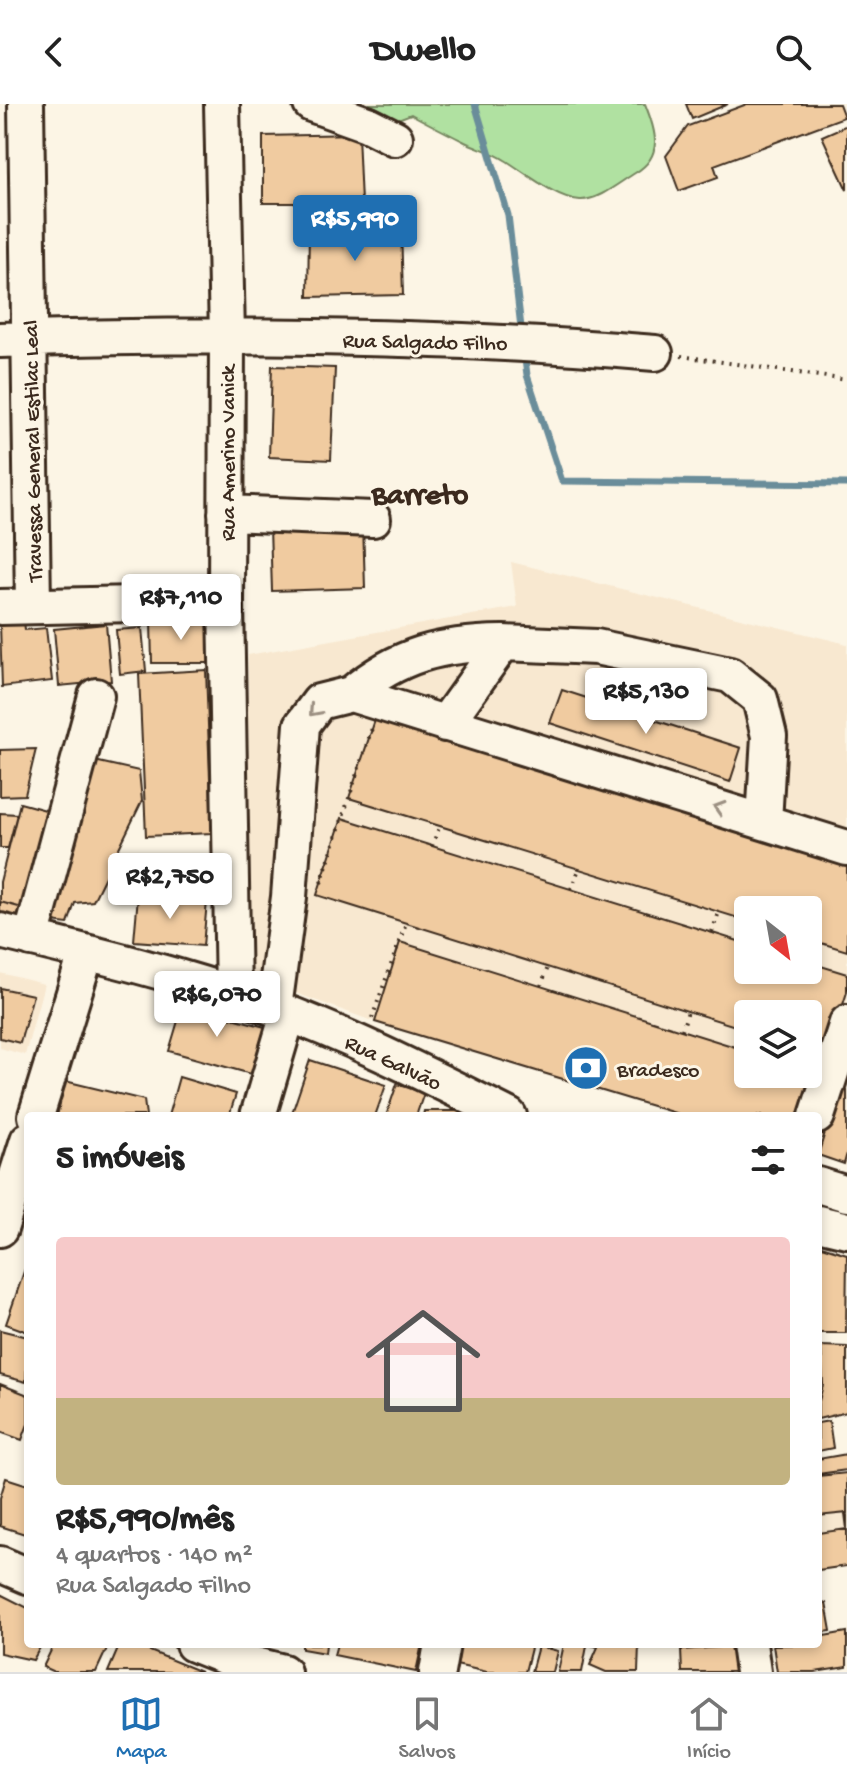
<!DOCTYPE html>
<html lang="pt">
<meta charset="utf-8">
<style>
body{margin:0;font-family:"Gochi Hand",sans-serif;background:#f6f6f6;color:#222;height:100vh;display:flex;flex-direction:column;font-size:30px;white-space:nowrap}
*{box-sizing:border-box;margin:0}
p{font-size:26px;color:#767676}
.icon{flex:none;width:44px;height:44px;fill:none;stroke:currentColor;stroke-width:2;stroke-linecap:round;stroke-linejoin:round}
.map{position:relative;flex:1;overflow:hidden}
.drawer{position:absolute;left:24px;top:1008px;width:798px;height:536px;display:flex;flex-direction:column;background:#fff;border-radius:8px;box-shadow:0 4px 12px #0003}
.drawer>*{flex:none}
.needle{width:52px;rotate:149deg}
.controls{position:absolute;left:734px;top:792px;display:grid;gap:16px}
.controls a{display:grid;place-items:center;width:88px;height:88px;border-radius:8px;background:#fff;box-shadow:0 4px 12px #0003;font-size:40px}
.price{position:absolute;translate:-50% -68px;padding:0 18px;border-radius:8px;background:#fff;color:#222;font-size:26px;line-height:52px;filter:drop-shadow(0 2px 4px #0008)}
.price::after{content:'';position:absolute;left:50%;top:48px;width:24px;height:18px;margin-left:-12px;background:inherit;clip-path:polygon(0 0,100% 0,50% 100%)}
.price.selected{background:#1f6fb2;color:#fff}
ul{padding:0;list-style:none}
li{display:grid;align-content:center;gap:16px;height:424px;padding:0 32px}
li+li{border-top:2px solid #e0e0e0}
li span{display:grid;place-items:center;height:248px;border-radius:8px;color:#555}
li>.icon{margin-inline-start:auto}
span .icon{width:144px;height:144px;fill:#fffc;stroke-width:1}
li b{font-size:34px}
h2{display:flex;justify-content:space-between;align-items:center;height:96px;padding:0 32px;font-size:34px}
header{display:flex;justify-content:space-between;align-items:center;height:104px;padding:0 32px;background:#fff;font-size:36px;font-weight:700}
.tabs{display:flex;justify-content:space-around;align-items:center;height:112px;border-top:2px solid #e0e0e0;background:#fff;font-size:22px;color:#767676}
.tabs a{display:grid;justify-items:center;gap:4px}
.tabs .selected{color:#1f6fb2}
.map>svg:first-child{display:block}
.built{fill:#f8e8d0;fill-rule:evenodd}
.green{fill:#b0e1a1;stroke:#768660;stroke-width:2}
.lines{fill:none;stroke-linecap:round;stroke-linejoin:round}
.stream{stroke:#6b8d9a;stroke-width:7}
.building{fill:#f0cba0;stroke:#3b2a1e;stroke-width:2}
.minor-casing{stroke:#3b2a1e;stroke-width:40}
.path{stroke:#3b2a1e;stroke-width:4;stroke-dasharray:2 6;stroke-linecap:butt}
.minor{stroke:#fcf5e5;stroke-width:34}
.oneway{stroke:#9c9082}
.labels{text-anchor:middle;stroke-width:6;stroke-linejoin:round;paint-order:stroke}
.street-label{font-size:22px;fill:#3b2a1e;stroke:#fcf5e5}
.poi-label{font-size:22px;fill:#3b2a1e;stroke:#fcf5e5;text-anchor:start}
.district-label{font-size:30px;font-weight:bold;fill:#3b2a1e;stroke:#fcf5e5}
</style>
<header><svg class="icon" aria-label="back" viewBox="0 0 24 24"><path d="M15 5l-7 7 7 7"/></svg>Dwello<svg class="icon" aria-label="search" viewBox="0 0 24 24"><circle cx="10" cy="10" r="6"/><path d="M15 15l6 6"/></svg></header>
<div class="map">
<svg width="847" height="1568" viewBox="0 0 847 1568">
<rect width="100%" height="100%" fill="#fcf5e5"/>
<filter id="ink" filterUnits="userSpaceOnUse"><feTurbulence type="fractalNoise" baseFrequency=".0125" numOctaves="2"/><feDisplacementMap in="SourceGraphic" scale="16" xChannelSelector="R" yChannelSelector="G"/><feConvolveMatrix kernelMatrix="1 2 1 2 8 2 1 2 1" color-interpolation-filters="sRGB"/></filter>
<g filter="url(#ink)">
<path class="built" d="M 511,458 L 847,540 L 847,1061 L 818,1051 L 818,1012 L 685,1012 L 375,918 L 249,872 L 248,551 L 517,503 ZM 748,806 L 808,806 L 808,866 L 748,866 ZM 748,910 L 808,910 L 808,970 L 748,970 Z
M 0,869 L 44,880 L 25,951 L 0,944 Z
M 847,1369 L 847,1462 L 818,1466 L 818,1372 Z"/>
<path class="green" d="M 369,0 L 645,0 C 656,27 664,52 635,69 C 620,78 598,97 580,96 C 555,94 525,68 505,56 C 493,48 478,44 465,38 C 447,29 429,20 411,10 L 398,15 Z"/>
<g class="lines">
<path class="stream" d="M 475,0 L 508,111 L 522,232
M 524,248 L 527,271 L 562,377 L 847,380"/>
</g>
<path class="building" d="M 686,0 L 728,0 L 692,15 Z
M 747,0 L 839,0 L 844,13 L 714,61 L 718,73 L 679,87 L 666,52 L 688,22 Z
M 847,21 L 847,86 L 822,32 Z
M 358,30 L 361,99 L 263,99 L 263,32 Z
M 401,124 L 403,191 L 308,193 L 309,126 Z
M 272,262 L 335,264 L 331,356 L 269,353 Z
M 363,420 L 365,484 L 272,487 L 270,423 Z
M 24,517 L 25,526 L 46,524 L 52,577 L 2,583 L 0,520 Z
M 151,517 L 211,517 L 211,559 L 152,559 Z
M 106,520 L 111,577 L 59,582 L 54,525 Z
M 142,524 L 146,567 L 120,570 L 116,526 Z
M 206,566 L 212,729 L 146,732 L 139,570 Z
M 562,586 L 741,644 L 730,678 L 550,619 Z
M 376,613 L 847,761 L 847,847 L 808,835 L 808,806 L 748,806 L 748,817 L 349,694 Z
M 36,645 L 25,691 L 0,692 L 0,646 Z
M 90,656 L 139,667 L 142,697 L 93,797 L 75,799 L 68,820 L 51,818 Z
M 20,699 L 60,710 L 27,817 L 0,809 L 0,778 Z
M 20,699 L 60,710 L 30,806 L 0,798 L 0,778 Z
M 0,709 L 17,710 L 8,744 L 0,744 Z
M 342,714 L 748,840 L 748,866 L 808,866 L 808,858 L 847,870 L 847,888 L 827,951 L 808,945 L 808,910 L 748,910 L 748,926 L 317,791 Z
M 138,792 L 207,797 L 203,842 L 134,837 Z
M 400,838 L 748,947 L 748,970 L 808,970 L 808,965 L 819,969 L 805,1012 L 685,1012 L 375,918 Z
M 0,884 L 33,891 L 20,939 L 0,934 Z
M 183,900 L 265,923 L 251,970 L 169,947 Z
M 310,956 L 386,981 L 375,1012 L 291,1012 Z
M 179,973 L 236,990 L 229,1012 L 168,1012 Z
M 65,977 L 144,996 L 146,1012 L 57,1012 Z
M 397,980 L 424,989 L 416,1012 L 386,1012 Z
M 839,983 L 847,985 L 847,1049 L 844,1060 L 818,1051 Z
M 424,1007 L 468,1007 L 467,1012 L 423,1012 Z
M 818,1141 L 847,1150 L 846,1229 L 818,1229 Z
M 28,1156 L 28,1228 L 6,1220 Z
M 0,1226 L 28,1233 L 26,1278 L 0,1271 Z
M 821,1242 L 847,1243 L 847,1308 L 818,1315 L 818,1301 L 823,1281 Z
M 0,1280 L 28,1291 L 28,1320 L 22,1336 L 0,1328 Z
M 829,1317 L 833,1344 L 818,1347 L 818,1319 Z
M 847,1350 L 847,1366 L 818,1370 L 818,1355 Z
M 847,1369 L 847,1409 L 818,1412 L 818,1372 Z
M 6,1374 L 28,1381 L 28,1421 L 25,1430 L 0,1422 L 0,1394 Z
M 845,1409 L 847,1409 L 847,1462 L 818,1466 L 818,1429 L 847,1425 Z
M 0,1490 L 28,1504 L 28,1540 L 42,1540 L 33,1556 L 0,1549 Z
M 826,1499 L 831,1527 L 818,1529 L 818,1500 Z
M 847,1528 L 847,1563 L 815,1568 L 777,1568 L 773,1541 L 818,1540 L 818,1533 Z
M 54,1540 L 109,1540 L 96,1568 L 54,1568 L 43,1563 Z
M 120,1540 L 133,1540 L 201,1568 L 108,1568 Z
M 302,1540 L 326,1540 L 325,1549 L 302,1545 Z
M 337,1540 L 422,1540 L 416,1568 L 334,1551 Z
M 461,1540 L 532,1540 L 525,1568 L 487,1568 L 456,1561 Z
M 564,1540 L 587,1542 L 582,1568 L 558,1568 Z
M 587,1540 L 639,1540 L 638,1568 L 606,1568 L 590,1561 L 598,1543 Z
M 538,1542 L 558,1547 L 553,1568 L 531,1568 Z
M 734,1542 L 736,1568 L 682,1568 L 681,1546 Z"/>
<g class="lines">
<g class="minor-casing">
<path id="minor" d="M 26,0 L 33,502
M 222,0 L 227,232 L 226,498 L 233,890
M 311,0 L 367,20 L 395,34
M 0,236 C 218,229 437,231 655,249
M 226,409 L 373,415
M 0,503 L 226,498
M 351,590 C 399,550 441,540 503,539
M 445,620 L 503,539 L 596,543 L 730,571 L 760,595 L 769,632 L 764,718
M 0,827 C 91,849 183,871 271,903 C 353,933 431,973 509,1012
M 31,835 L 96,592
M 274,904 L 289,793 L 302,621 L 319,598 L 351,590 L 847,744
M 36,1012 L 86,850
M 258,1012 L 288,910
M 817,1012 L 847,919
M 818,1081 L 847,1090
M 818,1119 L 847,1126
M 0,1125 L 28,1036
M 0,1460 L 28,1472
M 193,1540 L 228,1554 L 283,1568
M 749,1540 L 753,1568
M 437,1568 L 442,1540"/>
</g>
<path class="path" d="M 681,252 L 847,276
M 432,742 L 440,721
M 321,779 L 372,624
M 571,785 L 579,765
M 712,828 L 719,808
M 541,882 L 548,863
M 372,914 L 406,819
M 682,926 L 688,907"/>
<use href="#minor" class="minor"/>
</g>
<defs><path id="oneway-chevron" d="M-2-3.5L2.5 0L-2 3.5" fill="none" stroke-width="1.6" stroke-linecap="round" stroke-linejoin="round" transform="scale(2)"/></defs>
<g class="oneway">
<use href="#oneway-chevron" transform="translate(314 607) rotate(132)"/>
<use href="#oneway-chevron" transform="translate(719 704) rotate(-163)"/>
</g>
</g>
<defs>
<g id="bank-disc" transform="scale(2.3)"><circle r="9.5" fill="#1f6fb2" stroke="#fcf5e5"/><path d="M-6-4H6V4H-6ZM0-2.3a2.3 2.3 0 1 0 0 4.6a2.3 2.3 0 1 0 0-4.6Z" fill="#fff"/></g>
</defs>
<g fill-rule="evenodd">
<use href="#bank-disc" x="586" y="964"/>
</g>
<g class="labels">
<g class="street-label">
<text transform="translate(425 236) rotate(1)" y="8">Rua Salgado Filho</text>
<text transform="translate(31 347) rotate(-91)" y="8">Travessa General Estilac Leal</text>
<text transform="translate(226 349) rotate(-90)" y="8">Rua Amerino Vanick</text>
<text transform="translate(394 957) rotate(25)" y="8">Rua Galvão</text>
</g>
<g class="poi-label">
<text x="617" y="972">Bradesco</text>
</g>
<g class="district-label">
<text x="420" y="399">Barreto</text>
</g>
</g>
</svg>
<div class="controls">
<a><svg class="needle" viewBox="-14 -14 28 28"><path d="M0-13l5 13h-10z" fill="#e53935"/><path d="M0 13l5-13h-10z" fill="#767676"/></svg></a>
<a><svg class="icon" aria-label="layers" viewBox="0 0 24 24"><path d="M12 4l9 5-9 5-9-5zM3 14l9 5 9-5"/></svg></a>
</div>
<b class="price selected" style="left:355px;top:159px">R$5,990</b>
<b class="price" style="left:181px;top:538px">R$7,110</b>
<b class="price" style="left:646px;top:632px">R$5,130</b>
<b class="price" style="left:170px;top:817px">R$2,750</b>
<b class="price" style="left:217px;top:935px">R$6,070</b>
<section class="drawer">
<h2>5 imóveis<svg class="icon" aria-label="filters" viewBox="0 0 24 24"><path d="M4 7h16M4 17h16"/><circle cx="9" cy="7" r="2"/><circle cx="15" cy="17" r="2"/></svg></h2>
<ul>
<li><span style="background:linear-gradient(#f6c9c9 65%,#c2b280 0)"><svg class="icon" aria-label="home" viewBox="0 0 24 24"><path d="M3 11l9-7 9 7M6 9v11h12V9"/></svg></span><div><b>R$5,990/mês</b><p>4 quartos · 140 m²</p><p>Rua Salgado Filho</p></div></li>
</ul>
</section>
</div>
<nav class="tabs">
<a class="selected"><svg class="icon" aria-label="map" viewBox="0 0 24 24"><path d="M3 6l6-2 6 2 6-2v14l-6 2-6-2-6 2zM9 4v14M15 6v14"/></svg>Mapa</a>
<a><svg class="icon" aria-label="saved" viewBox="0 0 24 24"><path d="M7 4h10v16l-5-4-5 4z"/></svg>Salvos</a>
<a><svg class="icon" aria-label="home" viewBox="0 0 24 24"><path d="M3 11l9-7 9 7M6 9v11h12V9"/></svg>Início</a>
</nav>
